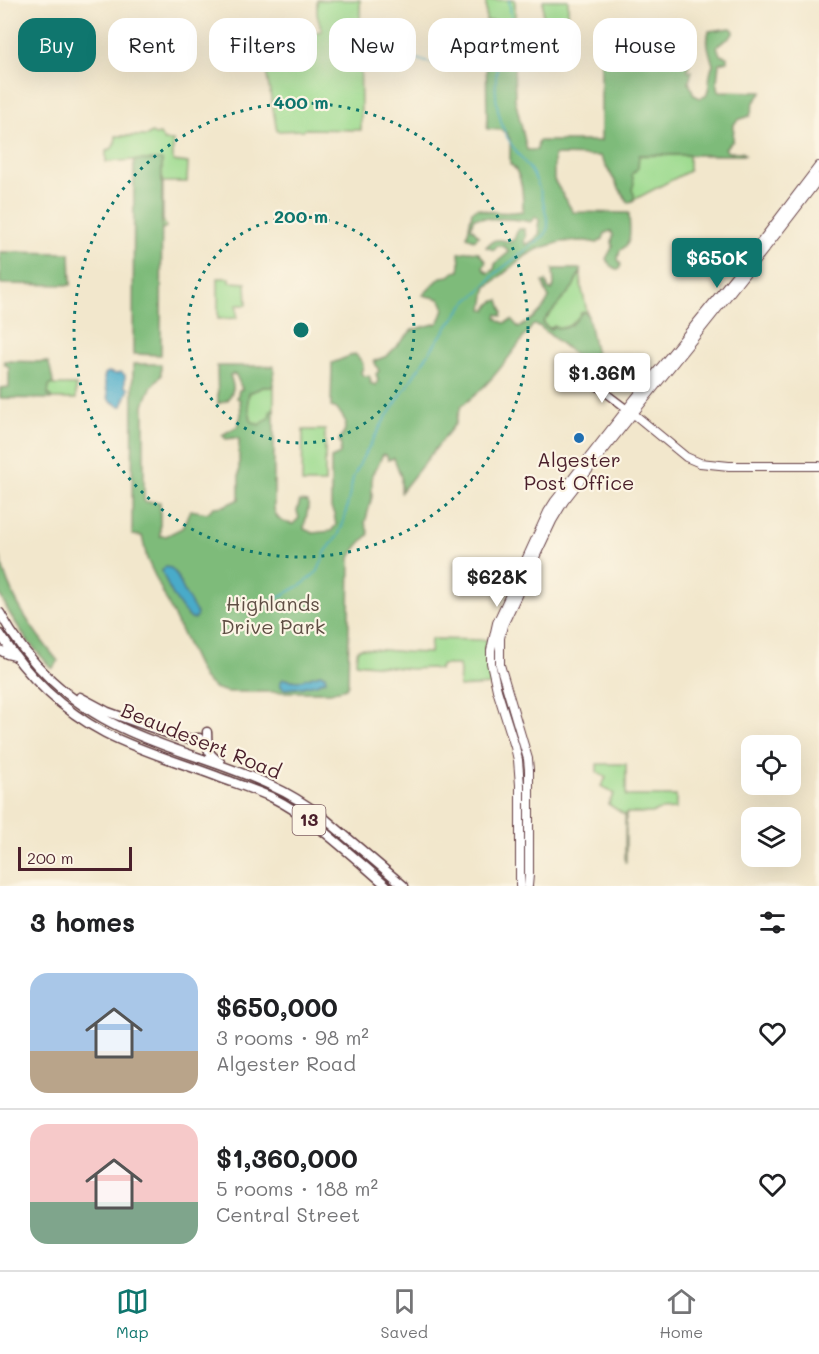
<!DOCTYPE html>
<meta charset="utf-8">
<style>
body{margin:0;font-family:Mali,sans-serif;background:#f6f6f6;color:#202124;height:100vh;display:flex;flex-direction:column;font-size:22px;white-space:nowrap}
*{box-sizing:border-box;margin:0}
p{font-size:20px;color:#757577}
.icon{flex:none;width:33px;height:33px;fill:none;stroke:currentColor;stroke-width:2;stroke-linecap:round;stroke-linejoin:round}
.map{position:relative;height:886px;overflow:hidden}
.sheet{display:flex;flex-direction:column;background:#fff;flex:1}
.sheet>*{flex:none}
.guide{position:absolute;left:18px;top:18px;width:783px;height:54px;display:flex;gap:12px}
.tools{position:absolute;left:741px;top:735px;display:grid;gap:12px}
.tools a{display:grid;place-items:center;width:60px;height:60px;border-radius:12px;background:#fff;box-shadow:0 6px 24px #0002;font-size:30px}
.scale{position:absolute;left:18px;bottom:15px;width:114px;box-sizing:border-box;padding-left:6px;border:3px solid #4a1f2b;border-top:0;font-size:16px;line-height:21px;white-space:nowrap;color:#4a1f2b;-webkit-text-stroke:4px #fcf5e5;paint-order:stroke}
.price{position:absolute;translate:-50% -51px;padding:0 14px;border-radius:6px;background:#fff;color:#222;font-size:20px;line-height:39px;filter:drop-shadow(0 2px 3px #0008)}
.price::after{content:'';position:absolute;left:50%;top:36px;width:18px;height:14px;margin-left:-9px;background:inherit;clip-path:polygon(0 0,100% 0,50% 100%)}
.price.active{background:#0f766e;color:#fff}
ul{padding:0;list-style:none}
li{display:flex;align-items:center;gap:18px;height:150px;padding:0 30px}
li+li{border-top:2px solid #e0e0e0}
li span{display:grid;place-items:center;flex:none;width:168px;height:120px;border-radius:18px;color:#555}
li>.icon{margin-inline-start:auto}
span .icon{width:72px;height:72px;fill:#fffc;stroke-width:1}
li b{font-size:26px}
h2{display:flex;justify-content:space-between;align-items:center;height:72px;padding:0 30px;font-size:26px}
.pill{padding:0 21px;border-radius:18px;background:#fff;box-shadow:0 6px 24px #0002;font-size:21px;line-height:54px}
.pill.active{background:#0f766e;color:#fff}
.menu{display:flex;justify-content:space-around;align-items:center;height:84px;border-top:2px solid #e0e0e0;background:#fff;font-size:16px;color:#757577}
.menu a{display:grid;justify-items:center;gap:3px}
.menu .active{color:#0f766e}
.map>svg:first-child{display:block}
.green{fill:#9edb90;stroke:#747d5e;stroke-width:1.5}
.forest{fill:#7ebb7a;stroke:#646d52;stroke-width:1.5;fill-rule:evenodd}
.water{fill:#49abc9;stroke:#4a657a;stroke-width:1.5}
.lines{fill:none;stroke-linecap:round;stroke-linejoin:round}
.stream{stroke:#49abc9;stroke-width:1.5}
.minor-casing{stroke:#633d43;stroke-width:9}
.major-casing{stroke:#633d43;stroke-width:10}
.highway-casing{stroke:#633d43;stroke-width:11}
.minor{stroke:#fff;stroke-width:6}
.major{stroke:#fff;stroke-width:8}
.highway{stroke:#fff;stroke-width:8}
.ring{fill:none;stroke:#0f766e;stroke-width:3;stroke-dasharray:3 6}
.poi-dot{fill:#1f6fb2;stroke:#fcf5e5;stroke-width:2}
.labels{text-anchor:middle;stroke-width:4.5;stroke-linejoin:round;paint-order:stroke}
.shield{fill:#fcf5e5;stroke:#7f5f63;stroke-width:1.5}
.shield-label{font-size:18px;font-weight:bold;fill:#4a1f2b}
.poi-label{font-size:20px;fill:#4a1f2b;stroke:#fcf5e5}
.park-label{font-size:20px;fill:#5f4e44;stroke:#fcf5e5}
.street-label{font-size:20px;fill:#4a1f2b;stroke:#fcf5e5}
.centre{fill:#0f766e;stroke:#fcf5e5;stroke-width:3}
.ring-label{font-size:18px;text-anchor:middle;font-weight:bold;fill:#0f766e;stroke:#fcf5e5;stroke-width:4.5;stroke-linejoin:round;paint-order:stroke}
</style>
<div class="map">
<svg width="819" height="886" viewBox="0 0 819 886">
<rect width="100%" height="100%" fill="#fcf5e5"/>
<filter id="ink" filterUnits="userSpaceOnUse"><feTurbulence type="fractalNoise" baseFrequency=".0167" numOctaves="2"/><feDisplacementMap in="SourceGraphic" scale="12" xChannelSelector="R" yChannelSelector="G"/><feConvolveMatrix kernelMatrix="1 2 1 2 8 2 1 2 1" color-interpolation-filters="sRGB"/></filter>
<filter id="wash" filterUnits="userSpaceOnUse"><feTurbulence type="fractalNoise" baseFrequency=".008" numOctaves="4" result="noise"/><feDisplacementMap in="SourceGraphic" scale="24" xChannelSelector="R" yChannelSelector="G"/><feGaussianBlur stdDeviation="1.35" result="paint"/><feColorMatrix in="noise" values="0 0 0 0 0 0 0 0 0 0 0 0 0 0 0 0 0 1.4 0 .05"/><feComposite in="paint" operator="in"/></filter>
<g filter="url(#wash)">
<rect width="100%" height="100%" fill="#f2e7cc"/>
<path class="green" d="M 317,0 L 360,0 L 361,130 L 306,129 L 303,130 L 277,131 L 266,71 L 271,52 L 267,41 L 275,41 L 322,31 L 317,15 Z
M 486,0 L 515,0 L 515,21 L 486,21 Z
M 543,0 L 568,0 L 568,21 L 543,21 Z
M 152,133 L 155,135 L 160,134 L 164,141 L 173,141 L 173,161 L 188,163 L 187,182 L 163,182 L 163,220 L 166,227 L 161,230 L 162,161 L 134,160 L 106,162 L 106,151 C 113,150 116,143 116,136 L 147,136 Z
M 689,155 L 689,171 L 628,203 L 600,156 Z
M 581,273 L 581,285 L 588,316 L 585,312 C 576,322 568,329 555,328 C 548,328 546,328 543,321 Z
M 218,278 L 230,278 L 230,282 L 246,283 L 247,305 L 237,305 L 237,318 L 218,319 Z
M 53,384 L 54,385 L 76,385 L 76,399 L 49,399 L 51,397 L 50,395 L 48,395 L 49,386 Z
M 274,384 L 274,409 L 271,410 L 269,418 L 259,425 L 251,421 C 250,409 246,405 249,393 L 263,387 L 273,386 Z
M 303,430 L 325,430 L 325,483 L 302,483 Z
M 431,639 L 488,640 L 488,664 L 492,685 L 459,687 L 460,672 L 459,665 L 442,665 L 439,670 L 431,668 L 410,669 L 356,663 L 357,650 L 361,648 L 406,652 L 430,653 Z
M 597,764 L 626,764 L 626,796 L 676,796 L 676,809 L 660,810 L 651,813 L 626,813 L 626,862 L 625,862 L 625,815 L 608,804 L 614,794 L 601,786 L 606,778 L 597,772 Z"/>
<path class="forest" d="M 731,28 L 734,31 C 731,40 724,40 717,46 L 720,55 L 727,57 L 727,61 L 719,63 L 717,82 L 719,91 L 762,92 L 754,102 L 750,116 L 738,120 L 734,124 L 733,141 L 727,146 L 725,149 L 728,152 L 742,152 L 745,155 L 639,155 L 638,168 L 632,174 L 634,183 L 632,190 L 634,194 L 634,200 L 628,203 L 600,156 L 554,155 L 554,180 L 573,212 L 629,213 C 629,226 634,245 620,250 L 618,259 L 621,265 L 619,269 L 616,269 L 611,266 L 606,259 L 613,246 L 612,243 L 613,235 L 611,231 L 605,233 L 603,239 L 597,243 L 586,241 L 575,241 L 561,242 L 538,249 L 527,255 L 487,287 C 484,294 485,301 483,309 L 487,310 C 490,304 492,301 499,300 L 503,312 L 502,316 L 497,314 L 496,317 L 500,321 L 504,323 L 512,320 L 519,328 C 531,320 543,312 549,298 L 546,292 L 543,282 L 546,281 L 549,290 L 552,290 L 554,286 L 553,269 L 581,269 L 581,273 L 579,274 L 573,287 L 543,322 C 544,326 546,328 551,329 L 554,326 C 565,333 575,323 581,313 L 585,312 L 588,316 L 596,355 L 593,364 L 591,366 L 588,366 L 539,326 L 533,325 C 511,354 491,385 461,406 C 460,413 456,414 456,423 L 401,492 L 401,477 L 394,458 L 388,460 L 387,456 L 383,454 L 377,467 L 372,474 L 372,497 L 365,523 L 369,534 C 360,544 356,545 350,558 L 348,684 L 346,688 L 331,692 L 227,692 L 214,688 L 203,678 L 147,559 L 142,536 L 132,535 L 133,364 L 161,364 L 161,376 C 151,385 148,393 144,406 L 144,502 L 160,502 L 160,536 L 166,536 L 182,528 C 187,523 185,515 191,510 L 207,513 L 214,507 L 224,506 L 239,499 L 239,439 L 234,438 L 226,439 L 222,435 L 238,426 L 241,415 L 240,400 L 237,398 L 239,390 L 242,389 L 236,375 L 233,374 L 230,375 C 234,388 235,387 228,400 L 218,404 L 217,366 L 273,366 L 274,369 L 273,386 L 271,387 L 263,387 L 249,393 C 246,406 250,409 251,421 L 259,425 L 269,418 L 271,410 L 274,409 L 274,509 C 277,521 282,522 293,524 L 299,518 L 297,511 L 300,501 L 308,502 C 309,511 305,519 304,529 L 313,533 L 331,531 L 336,525 L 334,514 L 331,508 L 331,458 L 340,454 L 341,446 L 339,440 L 344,433 L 346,422 C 342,416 339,408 331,407 L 332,363 L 355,354 C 361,360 366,364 361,372 L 363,376 L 369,376 L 371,380 L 370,383 L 376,385 L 378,380 L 376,374 L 379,371 L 374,361 L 387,356 L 412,330 L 438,323 C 442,316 448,305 439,299 C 435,297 428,297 423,295 L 441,277 L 449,276 L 454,272 L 459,271 L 460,264 L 459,253 L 469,251 L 478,252 L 486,261 L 483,268 L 488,273 L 494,270 L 495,264 L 508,253 L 508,250 L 503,246 L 497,246 L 494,250 L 486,247 C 493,239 498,238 509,242 L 514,240 L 518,229 L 524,229 L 526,236 L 524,241 L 526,245 L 534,240 L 540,233 L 538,227 L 539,219 L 536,217 L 530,222 C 517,218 507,219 494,219 C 487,219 482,217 474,218 L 471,227 L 479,236 L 474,240 L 467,237 L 472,211 L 478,208 C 491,214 509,213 523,211 C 523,197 523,172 510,164 L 510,140 L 507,133 L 500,130 L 487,129 L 486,34 L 489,30 L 528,30 L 527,41 L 520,49 L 514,63 L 515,99 L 527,150 L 537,150 L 538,141 L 601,141 L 601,77 L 600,30 L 691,30 L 693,36 L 690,46 L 689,53 L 691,59 L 688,67 L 688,71 L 692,71 L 689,82 L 694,95 L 700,98 L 706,96 C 711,87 707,76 713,65 C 710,54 705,42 709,31 ZM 173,570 L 185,593 L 187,615 L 173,595 L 162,571 ZM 320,674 L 323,674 L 323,681 L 303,687 L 285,689 L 286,679 L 298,681 Z
M 134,160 L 162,160 L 161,355 L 133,354 Z
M 0,252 L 70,253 L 71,285 L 0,284 Z
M 4,361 L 48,362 C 50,364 53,381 53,384 L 49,386 L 48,395 L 50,395 L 51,397 L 49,399 L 0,398 L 0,388 L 9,387 L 9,368 L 8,366 L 5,365 Z
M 0,556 C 8,596 33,631 58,661 L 52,669 L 27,640 L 10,614 L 0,595 Z"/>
<path class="water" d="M 108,372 L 116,374 L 121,372 L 125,375 L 125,386 L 129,389 L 122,406 L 119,406 L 109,400 L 104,379 L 105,374 Z
M 165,567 L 171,568 L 176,574 L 185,593 L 197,614 L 195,619 L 191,619 C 178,606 168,588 162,571 Z
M 320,674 L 325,675 L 326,680 L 316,684 L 302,687 L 285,689 L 282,688 L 280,683 L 283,679 L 298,681 Z"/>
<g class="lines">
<path class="stream" d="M 509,0 L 512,22
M 486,58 C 498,51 509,45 513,30
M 346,68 C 364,56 390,51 411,57 C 421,60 432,65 443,66 C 455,67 465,64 476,62
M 263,606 L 303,584 L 318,571 L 326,551 L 338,536 L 344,521 L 353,478 L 363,457 L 385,419 L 439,338 L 465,303 L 479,292 L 496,273 L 544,236 C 551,226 547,220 545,210 C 542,196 539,183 531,171 C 522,158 511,147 505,133 C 493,103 493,77 502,47"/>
</g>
</g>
<g filter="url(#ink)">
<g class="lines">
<g class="minor-casing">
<path id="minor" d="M 590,381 L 627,409"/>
</g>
<g class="major-casing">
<path id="major" d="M 629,410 L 686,457 L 700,463 L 729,466 L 819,466
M 520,886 L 520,785 L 518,760 L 515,747 L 497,690 L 491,663 L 491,650 L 497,623 L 548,512 L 555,501 L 634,400 L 736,275 L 819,166
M 528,886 L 529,875 L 529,770 L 528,759 L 500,665 L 500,638 L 503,625 L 552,521 L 564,501 C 648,392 737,288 819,178"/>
</g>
<g class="highway-casing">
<path id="highway" d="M 0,613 C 27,663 70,704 122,728 C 170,751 224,763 272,786 C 290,794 307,805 323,817 L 404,886
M 0,634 C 26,675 62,710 105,733 C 140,751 179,762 216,776 C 234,783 253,789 271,797 C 312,817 352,856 387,886
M 0,650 L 7,654 L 15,656
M 80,697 L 108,712 L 175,736 L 186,739 L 199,738
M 207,732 C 208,748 205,752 220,762"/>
</g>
<use href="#minor" class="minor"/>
<use href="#major" class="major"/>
<use href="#highway" class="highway"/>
</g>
</g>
<g class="ring">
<circle cx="301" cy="330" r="113"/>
<circle cx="301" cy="330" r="227"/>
</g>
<circle class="poi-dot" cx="579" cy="438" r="6"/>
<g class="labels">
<rect class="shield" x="292.5" y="805" width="33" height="30" rx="4.5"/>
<g class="shield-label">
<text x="309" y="826">13</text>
</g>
<g class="poi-label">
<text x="579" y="467">Algester<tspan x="579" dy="23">Post Office</tspan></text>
</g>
<g class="park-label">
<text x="273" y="611">Highlands<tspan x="273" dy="23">Drive Park</tspan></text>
</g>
<g class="street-label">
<text transform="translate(201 741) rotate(22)" y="7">Beaudesert Road</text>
</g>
</g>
<circle cx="301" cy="330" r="9" class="centre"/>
<g class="ring-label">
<text x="301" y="109">400 m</text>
<text x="301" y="223">200 m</text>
</g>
</svg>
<div class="tools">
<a><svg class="icon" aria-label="locate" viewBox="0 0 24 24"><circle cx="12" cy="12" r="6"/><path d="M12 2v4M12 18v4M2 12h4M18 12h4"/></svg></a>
<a><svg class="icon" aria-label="layers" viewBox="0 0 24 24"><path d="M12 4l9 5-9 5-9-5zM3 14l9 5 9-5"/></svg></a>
</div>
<div class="scale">200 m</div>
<b class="price active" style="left:717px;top:289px">$650K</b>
<b class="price" style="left:602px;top:404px">$1.36M</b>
<b class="price" style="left:497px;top:608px">$628K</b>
<div class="guide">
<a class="pill active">Buy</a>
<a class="pill">Rent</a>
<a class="pill">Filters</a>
<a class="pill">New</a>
<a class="pill">Apartment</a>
<a class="pill">House</a>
</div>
</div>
<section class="sheet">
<h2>3 homes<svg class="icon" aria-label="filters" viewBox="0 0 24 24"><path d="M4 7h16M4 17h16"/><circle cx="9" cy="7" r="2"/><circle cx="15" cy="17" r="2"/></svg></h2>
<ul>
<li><span style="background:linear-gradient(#a9c7e8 65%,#b9a48a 0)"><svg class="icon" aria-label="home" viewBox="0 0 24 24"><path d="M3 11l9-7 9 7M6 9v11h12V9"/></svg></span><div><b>$650,000</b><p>3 rooms · 98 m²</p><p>Algester Road</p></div><svg class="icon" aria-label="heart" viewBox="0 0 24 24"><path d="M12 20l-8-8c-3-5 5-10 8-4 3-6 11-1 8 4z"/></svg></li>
<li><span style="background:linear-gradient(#f6c9c9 65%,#7fa58c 0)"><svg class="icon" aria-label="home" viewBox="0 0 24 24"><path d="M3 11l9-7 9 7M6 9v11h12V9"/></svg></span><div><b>$1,360,000</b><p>5 rooms · 188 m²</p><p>Central Street</p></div><svg class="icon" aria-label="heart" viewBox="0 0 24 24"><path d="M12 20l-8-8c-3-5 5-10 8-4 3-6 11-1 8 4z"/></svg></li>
</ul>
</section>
<nav class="menu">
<a class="active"><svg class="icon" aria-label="map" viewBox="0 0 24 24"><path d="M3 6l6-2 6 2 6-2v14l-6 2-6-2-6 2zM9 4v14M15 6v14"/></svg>Map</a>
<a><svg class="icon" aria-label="saved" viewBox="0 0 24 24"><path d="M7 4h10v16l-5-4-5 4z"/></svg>Saved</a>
<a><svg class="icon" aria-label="home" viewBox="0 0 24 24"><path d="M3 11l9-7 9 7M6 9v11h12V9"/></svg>Home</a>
</nav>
